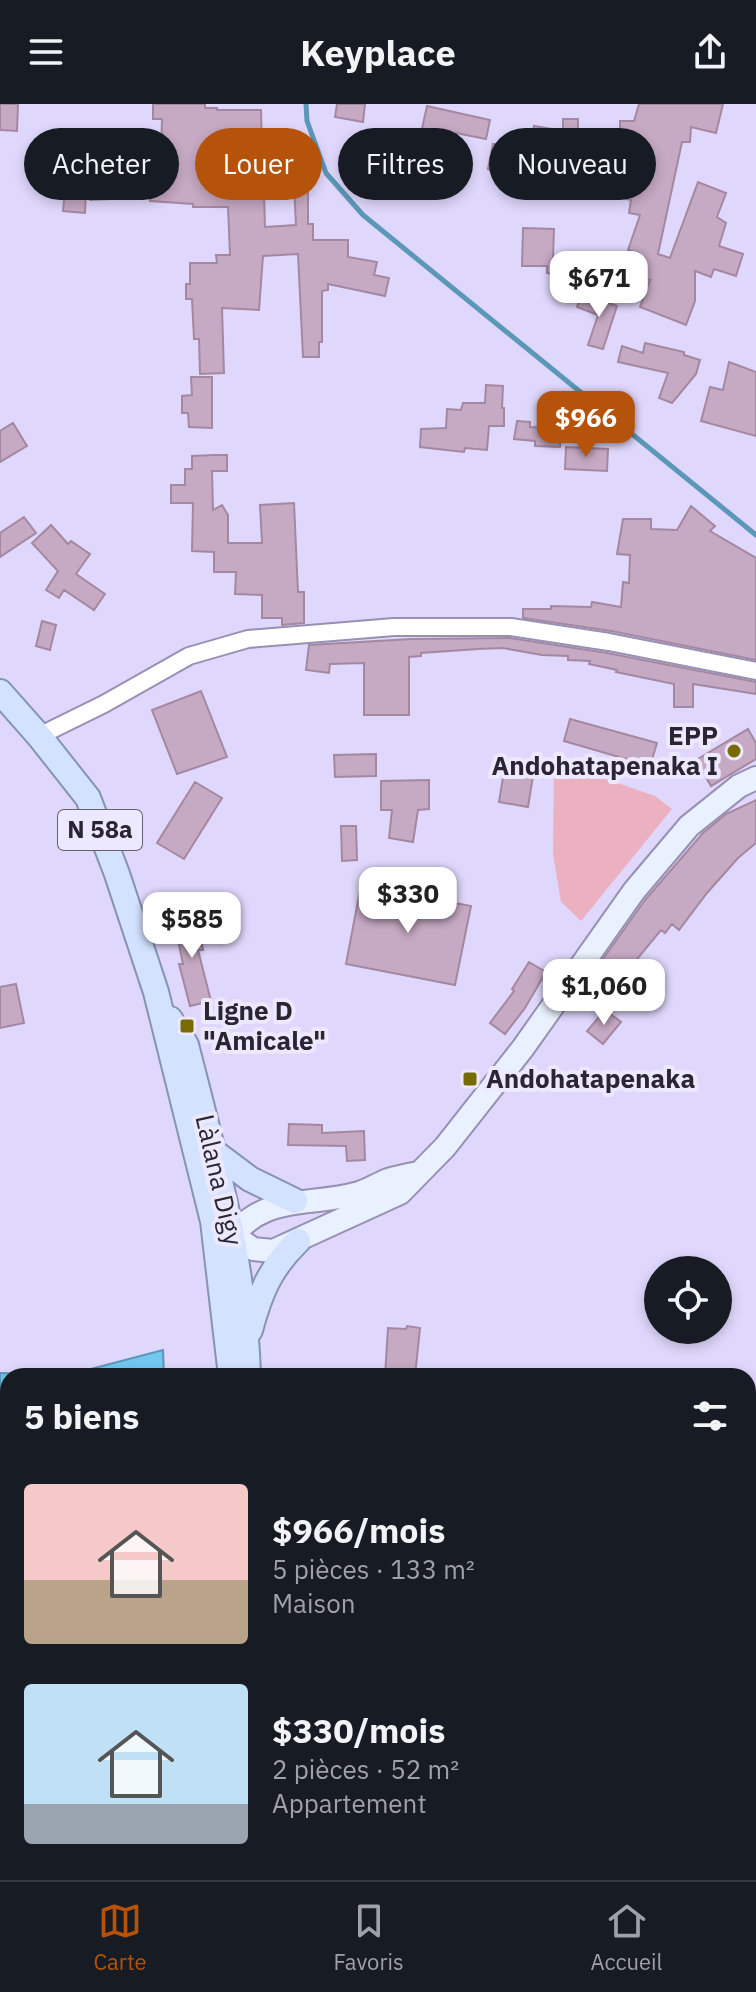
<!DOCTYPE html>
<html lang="fr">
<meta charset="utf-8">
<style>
body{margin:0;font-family:"IBM Plex Sans",sans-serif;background:#242831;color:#f1f3f6;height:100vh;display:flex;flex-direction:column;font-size:30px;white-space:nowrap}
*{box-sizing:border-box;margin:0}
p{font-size:26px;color:#9ea1a6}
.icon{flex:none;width:44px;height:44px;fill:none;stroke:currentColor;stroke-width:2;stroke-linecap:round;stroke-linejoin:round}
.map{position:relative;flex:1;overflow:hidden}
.sheet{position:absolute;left:0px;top:1264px;width:756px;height:512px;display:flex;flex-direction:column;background:#171b24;border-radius:24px 24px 0 0;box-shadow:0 4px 12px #0003}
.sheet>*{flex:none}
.banner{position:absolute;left:24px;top:24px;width:708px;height:72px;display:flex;gap:16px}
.tools{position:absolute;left:644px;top:1152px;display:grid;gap:16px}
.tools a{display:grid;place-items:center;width:88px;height:88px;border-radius:50%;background:#171b24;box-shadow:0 4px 12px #0003;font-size:40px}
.price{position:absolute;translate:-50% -68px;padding:0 18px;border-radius:16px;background:#fff;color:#222;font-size:26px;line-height:52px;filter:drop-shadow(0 2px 4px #0008)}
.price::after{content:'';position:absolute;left:50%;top:48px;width:24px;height:18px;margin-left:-12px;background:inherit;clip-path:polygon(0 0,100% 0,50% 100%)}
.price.active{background:#b45309;color:#fff}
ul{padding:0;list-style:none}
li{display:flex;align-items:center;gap:24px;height:200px;padding:0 24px}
li span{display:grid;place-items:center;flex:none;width:224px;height:160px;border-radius:8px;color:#555}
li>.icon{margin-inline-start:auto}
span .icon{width:96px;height:96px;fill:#fffc;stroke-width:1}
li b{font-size:34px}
h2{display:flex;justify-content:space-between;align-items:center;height:96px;padding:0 24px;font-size:34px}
.tag{padding:0 28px;border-radius:36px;background:#171b24;box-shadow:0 4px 12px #0003;font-size:28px;line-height:72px}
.tag.active{background:#b45309;color:#fff}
header{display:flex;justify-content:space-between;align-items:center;height:104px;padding:0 24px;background:#171b24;font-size:36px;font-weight:700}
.tab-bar{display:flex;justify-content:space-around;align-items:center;height:112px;border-top:2px solid #363941;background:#171b24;font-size:22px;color:#9ea1a6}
.tab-bar a{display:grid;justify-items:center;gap:4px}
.tab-bar .active{color:#b45309}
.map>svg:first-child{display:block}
.green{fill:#ebb1c0}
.water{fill:#71c8f0;stroke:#5b97b7;stroke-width:2}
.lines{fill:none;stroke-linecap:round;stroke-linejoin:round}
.stream{stroke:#5b97b7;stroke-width:5}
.building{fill:#c6a9c3;stroke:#a488a1;stroke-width:2}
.street-casing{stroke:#9890b2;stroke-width:20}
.secondary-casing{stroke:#9890b2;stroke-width:26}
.primary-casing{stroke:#8493b6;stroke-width:28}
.street{stroke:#fff;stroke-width:16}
.secondary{stroke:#e9f0fe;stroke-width:22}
.primary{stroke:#d3e2fe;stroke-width:24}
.poi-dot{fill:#786b03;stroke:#ece8fe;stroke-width:3}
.labels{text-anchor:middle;stroke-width:8;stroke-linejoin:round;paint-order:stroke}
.shield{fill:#ece8fe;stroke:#646070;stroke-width:2}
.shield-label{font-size:24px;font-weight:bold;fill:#292533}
.poi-label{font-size:26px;font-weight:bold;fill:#292533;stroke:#ece8fe;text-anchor:start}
.street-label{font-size:26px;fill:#292533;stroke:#ece8fe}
</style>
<header><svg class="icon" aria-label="menu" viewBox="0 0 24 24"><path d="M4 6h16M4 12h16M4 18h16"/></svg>Keyplace<svg class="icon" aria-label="share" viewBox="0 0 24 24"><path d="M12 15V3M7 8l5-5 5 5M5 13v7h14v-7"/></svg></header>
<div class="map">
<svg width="756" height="1776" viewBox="0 0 756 1776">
<rect width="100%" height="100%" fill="#e0d8fc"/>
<path class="green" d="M 554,657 L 655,692 L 672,705 L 581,817 L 561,798 L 553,750 Z"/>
<path class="water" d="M 163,1246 L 164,1272 L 8,1272 L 8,1768 L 94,1768 L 92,1776 L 0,1776 L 0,1269 L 68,1271 Z"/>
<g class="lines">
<path class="stream" d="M 306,0 L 307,17 L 326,69 L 363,111 L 756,431"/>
</g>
<path class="building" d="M 0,0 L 18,0 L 17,27 L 0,26 Z
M 153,0 L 205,0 L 205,4 L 217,4 L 217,6 L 261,6 L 262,44 L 287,44 L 287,89 L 264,89 L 265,123 L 296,121 L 294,84 L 308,84 L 308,120 L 313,120 L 313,136 L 348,136 L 348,153 L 377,158 L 374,171 L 389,174 L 385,192 L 328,180 L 328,186 L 322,187 L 322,238 L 319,238 L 319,253 L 303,253 L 298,150 L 263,152 L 259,206 L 222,204 L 224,269 L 200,270 L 199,235 L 194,235 L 192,195 L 186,195 L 186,180 L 190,180 L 190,159 L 217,159 L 216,151 L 230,151 L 228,103 L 193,103 L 193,100 L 150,97 L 154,51 L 161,51 L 162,15 L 153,15 Z
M 337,0 L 365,0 L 363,18 L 335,13 Z
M 639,0 L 723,0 L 716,29 L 691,23 L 690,38 L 682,38 L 658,150 L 670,154 L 698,78 L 726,89 L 717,113 L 726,119 L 719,142 L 743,150 L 736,172 L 714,165 L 711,173 L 695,167 L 695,197 L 686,221 L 640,203 L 650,176 L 637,174 L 639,149 L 628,146 L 640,111 L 629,109 L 631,96 L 618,93 L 619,90 L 594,84 L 598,68 L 570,66 L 565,81 L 533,71 L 531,78 L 488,65 L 493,40 L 529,47 L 534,22 L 563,27 L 563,15 L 578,15 L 578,33 L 585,33 L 585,37 L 614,38 L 614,28 L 620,28 L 620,17 L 634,17 Z
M 427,2 L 490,16 L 486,35 L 456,29 L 453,49 L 418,43 Z
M 378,34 L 398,39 L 398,65 L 377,65 L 375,52 Z
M 89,63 L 110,63 L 110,95 L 90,96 Z
M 65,86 L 86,87 L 85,109 L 63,107 Z
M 523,124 L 554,125 L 553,154 L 576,160 L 573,169 L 594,170 L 593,188 L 568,187 L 568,174 L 547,169 L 547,162 L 522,162 Z
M 582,190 L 617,202 L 603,245 L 588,241 L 598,211 L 577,203 Z
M 645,239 L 684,248 L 684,251 L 700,256 L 696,270 L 672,299 L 659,294 L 668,269 L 618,258 L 622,242 L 643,249 Z
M 729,258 L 756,268 L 756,332 L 701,317 L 710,283 L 723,286 Z
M 191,273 L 212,273 L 212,324 L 189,323 L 188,309 L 182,309 L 182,292 L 192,291 Z
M 486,281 L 503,282 L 502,304 L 504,304 L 504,322 L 489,322 L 487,346 L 465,344 L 464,348 L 420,343 L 421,325 L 446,324 L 447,305 L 461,306 L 463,299 L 485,299 Z
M 517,317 L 530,318 L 530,323 L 561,324 L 560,343 L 535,342 L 535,337 L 514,335 Z
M 13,319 L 27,342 L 0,358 L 0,327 Z
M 566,343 L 608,345 L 607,367 L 565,365 Z
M 214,351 L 227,351 L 227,367 L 212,367 L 213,406 L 222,401 L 228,411 L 228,439 L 262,439 L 260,401 L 294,399 L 298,488 L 304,488 L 304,519 L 282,521 L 282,514 L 262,514 L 262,491 L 235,490 L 236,468 L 214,468 L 214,448 L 192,447 L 193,399 L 171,399 L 171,381 L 185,381 L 185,365 L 192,365 L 192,352 Z
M 691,402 L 715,422 L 710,427 L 756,454 L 756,556 L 611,527 L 523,514 L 523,505 L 551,505 L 551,502 L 591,503 L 592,498 L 621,503 L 623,478 L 629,479 L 630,451 L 617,450 L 623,415 L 651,415 L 651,425 L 677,426 Z
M 24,413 L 36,429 L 0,453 L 0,429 Z
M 51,421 L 68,440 L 71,437 L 90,450 L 76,470 L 105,490 L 94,506 L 64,486 L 59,494 L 46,486 L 58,467 L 32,439 Z
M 42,517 L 56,521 L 50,546 L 36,542 Z
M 510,534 L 607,549 L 756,578 L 756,590 L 693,580 L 693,603 L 674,603 L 674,580 L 616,568 L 617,566 L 589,560 L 590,557 L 568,556 L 568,552 L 542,551 L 503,544 L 478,545 L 421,549 L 421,552 L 409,553 L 409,611 L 364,611 L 364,559 L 330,560 L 329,569 L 306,566 L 309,541 L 411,535 Z
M 201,587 L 227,653 L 177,670 L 152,606 Z
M 570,615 L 657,639 L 650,662 L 564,637 Z
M 748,625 L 756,639 L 756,655 L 711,682 L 696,656 Z
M 376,650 L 376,672 L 335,673 L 334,651 Z
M 505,661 L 534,666 L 528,703 L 499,698 Z
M 429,676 L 429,705 L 418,706 L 413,738 L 389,734 L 392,706 L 381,706 L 381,677 Z
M 195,678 L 222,694 L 184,755 L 157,739 Z
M 756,696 L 756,739 L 738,754 L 707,789 L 679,826 L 672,820 L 665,829 L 661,826 L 618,878 L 621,880 L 613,890 L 600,880 L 608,870 L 598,862 L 645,796 L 703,729 L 726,710 Z
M 341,722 L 356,722 L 357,756 L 342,757 Z
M 361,781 L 471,802 L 455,881 L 346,860 Z
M 196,811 L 203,846 L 198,846 L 211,897 L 190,902 L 179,860 L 183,860 L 174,816 Z
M 529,858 L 546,868 L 525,904 L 505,930 L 490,919 L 514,887 L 512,885 Z
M 16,880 L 24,919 L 0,924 L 0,883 Z
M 605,906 L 621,918 L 603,940 L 587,927 Z
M 289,1020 L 322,1021 L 322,1029 L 364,1027 L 365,1056 L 347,1057 L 346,1042 L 288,1041 Z
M 407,1222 L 420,1224 L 415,1272 L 385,1272 L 388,1224 L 406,1225 Z"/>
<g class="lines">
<g class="street-casing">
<path id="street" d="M 39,632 L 104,600 L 189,552 L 248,535 L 394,523 L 511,523 L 609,538 L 756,567"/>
</g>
<g class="secondary-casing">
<path id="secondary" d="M 223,1124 L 253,1145 L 273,1147 L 400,1089 L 445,1043 L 523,944 L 634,787 L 689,722 L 739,682 L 756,674
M 224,1143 C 261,1087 305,1104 359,1089 C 369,1086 378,1080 388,1076 C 398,1073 409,1071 419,1069"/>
</g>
<g class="primary-casing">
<path id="primary" d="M 0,588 L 39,632 L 88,694 L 117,770 L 156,888 L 213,1117 L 231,1272
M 170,915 L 186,941 C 214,1051 245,1159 248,1272
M 214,1048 L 250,1075 L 295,1097
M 250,1226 C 260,1189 270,1164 298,1137
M 176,1776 L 178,1768"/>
</g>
<use href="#street" class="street"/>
<use href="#secondary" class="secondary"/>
<use href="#primary" class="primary"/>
</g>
<g class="poi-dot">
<circle cx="734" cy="647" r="8"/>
<rect x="179" y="914" width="16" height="16" rx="4"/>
<rect x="462" y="967" width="16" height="16" rx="4"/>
</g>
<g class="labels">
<rect class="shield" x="58" y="706" width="84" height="40" rx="6"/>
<g class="shield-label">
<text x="100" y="734">N 58a</text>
</g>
<g class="poi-label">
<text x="718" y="641" text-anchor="end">EPP<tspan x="718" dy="30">Andohatapenaka I</tspan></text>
<text x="203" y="916">Ligne D<tspan x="203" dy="30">"Amicale"</tspan></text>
<text x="486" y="984">Andohatapenaka</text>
</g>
<g class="street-label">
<text transform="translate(219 1076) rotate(77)" y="9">Làlana Digy</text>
</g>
</g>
</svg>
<div class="tools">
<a><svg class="icon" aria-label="locate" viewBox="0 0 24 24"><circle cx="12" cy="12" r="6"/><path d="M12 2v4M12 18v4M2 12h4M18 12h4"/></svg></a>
</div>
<b class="price" style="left:599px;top:215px">$671</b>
<b class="price active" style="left:586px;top:355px">$966</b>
<b class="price" style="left:408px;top:831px">$330</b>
<b class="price" style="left:192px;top:856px">$585</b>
<b class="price" style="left:604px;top:923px">$1,060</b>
<div class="banner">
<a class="tag">Acheter</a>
<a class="tag active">Louer</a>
<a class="tag">Filtres</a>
<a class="tag">Nouveau</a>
</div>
<section class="sheet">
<h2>5 biens<svg class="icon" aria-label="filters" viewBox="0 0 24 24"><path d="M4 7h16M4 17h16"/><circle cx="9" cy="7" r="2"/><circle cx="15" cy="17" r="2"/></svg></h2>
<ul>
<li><span style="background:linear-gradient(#f6c9c9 60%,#b9a48a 0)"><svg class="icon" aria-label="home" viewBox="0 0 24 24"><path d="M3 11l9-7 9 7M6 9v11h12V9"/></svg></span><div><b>$966/mois</b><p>5 pièces · 133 m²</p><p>Maison</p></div></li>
<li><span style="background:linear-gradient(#bfe0f5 75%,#9aa5b1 0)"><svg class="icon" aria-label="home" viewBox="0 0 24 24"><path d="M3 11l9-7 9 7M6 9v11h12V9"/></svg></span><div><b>$330/mois</b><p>2 pièces · 52 m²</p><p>Appartement</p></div></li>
</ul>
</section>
</div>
<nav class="tab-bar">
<a class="active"><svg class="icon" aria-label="map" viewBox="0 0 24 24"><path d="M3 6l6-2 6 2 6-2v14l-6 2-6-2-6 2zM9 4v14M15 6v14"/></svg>Carte</a>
<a><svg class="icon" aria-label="saved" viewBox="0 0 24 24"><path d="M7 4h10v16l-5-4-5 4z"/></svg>Favoris</a>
<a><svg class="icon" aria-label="home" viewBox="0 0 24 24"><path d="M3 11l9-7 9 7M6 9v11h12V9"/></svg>Accueil</a>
</nav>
